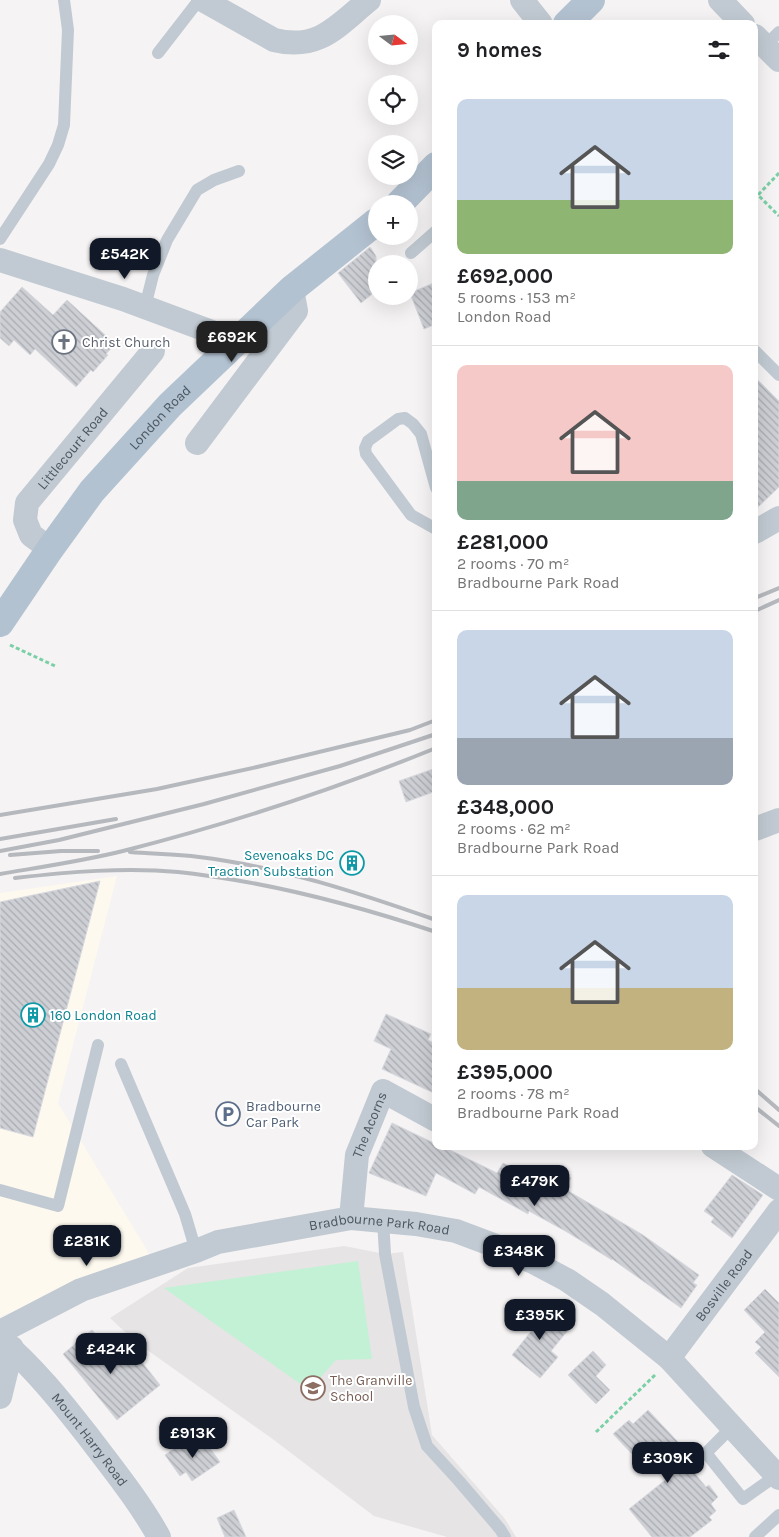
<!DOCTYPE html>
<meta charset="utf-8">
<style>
body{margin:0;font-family:Karla,sans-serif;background:#f2f2f2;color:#202124;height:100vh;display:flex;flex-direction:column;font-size:19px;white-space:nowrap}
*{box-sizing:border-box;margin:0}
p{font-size:16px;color:#757577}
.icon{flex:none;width:28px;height:28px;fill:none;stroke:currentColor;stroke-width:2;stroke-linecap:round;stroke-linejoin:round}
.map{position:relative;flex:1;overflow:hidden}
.details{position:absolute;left:432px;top:20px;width:326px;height:1130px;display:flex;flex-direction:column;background:#fff;border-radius:10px;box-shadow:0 5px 20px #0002}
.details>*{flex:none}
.needle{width:32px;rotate:106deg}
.fabs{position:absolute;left:368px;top:15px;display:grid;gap:10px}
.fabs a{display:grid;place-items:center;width:50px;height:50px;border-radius:50%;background:#fff;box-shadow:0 5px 20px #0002;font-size:25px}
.price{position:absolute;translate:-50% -42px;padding:0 11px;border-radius:10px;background:#111827;color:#fff;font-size:16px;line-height:32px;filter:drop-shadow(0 1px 2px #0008)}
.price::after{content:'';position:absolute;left:50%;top:30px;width:15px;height:11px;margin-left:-8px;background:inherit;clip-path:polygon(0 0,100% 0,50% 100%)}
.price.active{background:#222;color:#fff}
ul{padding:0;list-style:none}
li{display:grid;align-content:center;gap:10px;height:265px;padding:0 25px}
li+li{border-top:1px solid #e0e0e0}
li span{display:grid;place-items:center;height:155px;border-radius:10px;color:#555}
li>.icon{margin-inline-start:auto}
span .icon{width:90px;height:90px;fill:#fffc;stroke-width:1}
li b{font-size:21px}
h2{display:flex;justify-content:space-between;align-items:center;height:60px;padding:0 25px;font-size:21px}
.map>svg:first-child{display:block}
.commercial{fill:#fdf9ef}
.education{fill:#e6e4e5}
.park{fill:#c3f1d5}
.building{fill:url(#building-back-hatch);stroke:#d7d9de}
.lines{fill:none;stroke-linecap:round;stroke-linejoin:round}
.path{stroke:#7ad0a6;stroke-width:3;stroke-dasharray:4 2.5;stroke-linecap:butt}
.lane{stroke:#c1cad2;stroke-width:12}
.street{stroke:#c1cad2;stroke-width:24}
.primary{stroke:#b3c2d1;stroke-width:28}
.rail{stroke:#b5b8bd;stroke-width:4}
.labels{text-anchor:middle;stroke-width:4;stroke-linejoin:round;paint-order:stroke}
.worship-label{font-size:14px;fill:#5b616d;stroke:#fff;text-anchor:start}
.street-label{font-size:14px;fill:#4a5661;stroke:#fff}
.culture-label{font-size:14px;fill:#0d838f;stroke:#fff;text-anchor:end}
.service-label{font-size:14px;fill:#4e5e75;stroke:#fff;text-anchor:start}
.education-label{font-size:14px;fill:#785e54;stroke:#fff;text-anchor:start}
</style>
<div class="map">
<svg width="779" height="1537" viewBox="0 0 779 1537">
<defs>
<pattern id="building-back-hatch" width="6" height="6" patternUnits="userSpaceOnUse" patternTransform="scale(1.25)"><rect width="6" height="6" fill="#cdcfd5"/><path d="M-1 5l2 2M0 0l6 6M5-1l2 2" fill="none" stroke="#a8abb0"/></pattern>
</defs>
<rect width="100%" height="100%" fill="#f5f3f3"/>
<path class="commercial" d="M 117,876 L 58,1103 L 150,1255 L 0,1317 L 0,893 Z"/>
<path class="education" d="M 344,1246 L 385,1254 L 403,1252 L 432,1435 L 505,1519 L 516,1537 L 447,1537 L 374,1516 L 274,1440 L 136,1342 L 110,1318 L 188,1268 Z"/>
<path class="park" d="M 358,1261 L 372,1359 L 336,1360 L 309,1390 L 164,1288 Z"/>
<path class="building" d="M 370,247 L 376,256 L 376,291 L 361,303 L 338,273 Z
M 436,282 L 436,324 L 424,329 L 410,293 Z
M 22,287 L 53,315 L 67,300 L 115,344 L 106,354 L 108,355 L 93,372 L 91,370 L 76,387 L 35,349 L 30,355 L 14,340 L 9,346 L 0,338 L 0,312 Z
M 755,377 L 779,401 L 779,487 L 755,510 Z
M 436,768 L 436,791 L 406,802 L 399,781 Z
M 100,881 L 33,1137 L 0,1128 L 0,902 Z
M 386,1014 L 431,1034 L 428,1040 L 436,1044 L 436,1094 L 382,1069 L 391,1049 L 374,1041 Z
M 392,1123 L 436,1144 L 436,1146 L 442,1146 L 497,1173 L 503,1163 L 547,1186 L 555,1170 L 571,1178 L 565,1189 L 643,1235 L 699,1275 L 693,1283 L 697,1285 L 681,1308 L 612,1259 L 612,1260 L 567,1232 L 529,1211 L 528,1214 L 479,1187 L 475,1194 L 436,1173 L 426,1196 L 369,1173 Z
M 732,1175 L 763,1195 L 732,1238 L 711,1222 L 714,1218 L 704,1211 Z
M 765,1289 L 779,1303 L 779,1377 L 755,1353 L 761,1347 L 755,1342 L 765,1332 L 744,1310 Z
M 538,1303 L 569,1329 L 551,1351 L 558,1357 L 540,1378 L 512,1355 L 533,1329 L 524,1321 Z
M 92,1330 L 120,1364 L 134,1352 L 160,1385 L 117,1420 L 63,1354 Z
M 593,1351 L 606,1365 L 596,1376 L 610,1390 L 596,1404 L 568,1375 Z
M 648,1410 L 679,1443 L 674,1448 L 706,1487 L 709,1485 L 718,1497 L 711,1504 L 716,1511 L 709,1517 L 712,1520 L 690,1537 L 652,1537 L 629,1509 L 669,1477 L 641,1445 L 632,1454 L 613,1434 L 629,1420 L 633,1424 Z
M 201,1436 L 220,1462 L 192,1481 L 186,1472 L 180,1476 L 165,1455 L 180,1444 L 183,1449 Z
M 234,1510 L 246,1537 L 225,1537 L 217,1518 Z"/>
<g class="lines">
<path class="path" d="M 779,173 L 758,195 L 779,216
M 10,645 L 55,666
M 596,1432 L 655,1375"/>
<path class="lane" d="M 765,46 L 779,32
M 158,53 L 199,0
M 0,239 L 49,164 L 58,145 L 64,125 L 68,30 L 64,0
M 411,253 L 436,231
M 145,307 L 153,275 L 167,240 L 197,190 L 214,180 L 239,171
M 755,351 L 779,375
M 436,488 L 421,434 L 413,424 L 405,418 L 398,419 L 368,441 L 365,448 L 366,454 L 411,515 L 436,529
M 121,1064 L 185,1214 L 196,1251
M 0,1190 L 58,1206 L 98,1045
M 383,1220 L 385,1254 L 414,1407 L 427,1446 L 459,1481 L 500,1529 L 505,1537
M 732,1427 L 706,1453 L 743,1499 L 777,1475
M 755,1537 L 779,1515"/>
<g class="street">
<path d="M 203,0 L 274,40 C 319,51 337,26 369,0"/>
<path d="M 522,0 L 541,24"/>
<path d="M 720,0 L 743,24"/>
<path d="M 755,36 L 779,60"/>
<path d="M 0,260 L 123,299 L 236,341"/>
<path d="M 197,443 L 296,311 L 292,289"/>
<path d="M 755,532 L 779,518"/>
<path id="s1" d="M 50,549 L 31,535 L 25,520 L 27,503 L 153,351"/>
<path d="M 755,829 L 779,820"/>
<path d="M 713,1146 L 779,1189"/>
<path id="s2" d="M 351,1218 L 357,1155 L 383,1091 L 436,1120"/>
<path id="s3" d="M 0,1332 L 81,1290 L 196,1251 L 218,1242 L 351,1218 L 416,1224 L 456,1231 L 496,1246 L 533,1262 L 567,1280 L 602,1304 L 669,1358 L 779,1478"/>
<path id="s4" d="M 0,1339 C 32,1365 63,1404 88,1436 C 113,1469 139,1501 159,1537"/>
<path id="s5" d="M 669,1358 L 779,1211"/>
<path d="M 0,1397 L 12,1348"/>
</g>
<g class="primary">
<path d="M 567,24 L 591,0"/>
<path d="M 399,204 L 436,166"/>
<path id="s6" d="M 0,623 L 50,549 L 92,491 L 170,405 L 292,289 L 376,222"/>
</g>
<path class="rail" d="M 755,598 L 779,588
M 755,611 L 779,600
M 0,815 L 157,789 L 257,767 L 410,730 L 436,720
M 0,839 L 116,819
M 0,851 L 59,840 L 204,804 L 340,766 L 436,734
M 130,852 C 153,854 176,854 199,857 C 281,867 359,893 436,920
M 10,855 L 61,851 L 98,851
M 0,874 C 41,867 83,861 123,851 C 229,824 335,789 436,748
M 15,878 C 68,872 125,867 178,872 C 190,873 203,875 216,877 C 291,888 364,908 436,932
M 755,1089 L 779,1110
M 755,1107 L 779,1126"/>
</g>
<defs>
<g id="church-ring" transform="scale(1.25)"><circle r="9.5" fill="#fff" stroke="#6b7280" stroke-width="1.5"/><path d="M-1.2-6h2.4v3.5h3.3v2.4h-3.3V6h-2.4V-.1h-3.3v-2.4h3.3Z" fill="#6b7280"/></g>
<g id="building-ring" transform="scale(1.25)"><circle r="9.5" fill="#fff" stroke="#0f9aa8" stroke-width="1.5"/><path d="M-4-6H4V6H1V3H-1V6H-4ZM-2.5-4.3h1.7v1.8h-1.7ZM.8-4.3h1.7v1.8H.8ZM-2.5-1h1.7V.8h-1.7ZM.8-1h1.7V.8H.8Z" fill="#0f9aa8"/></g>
<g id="parking-ring" transform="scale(1.25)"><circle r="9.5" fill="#fff" stroke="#5c6f8a" stroke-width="1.5"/><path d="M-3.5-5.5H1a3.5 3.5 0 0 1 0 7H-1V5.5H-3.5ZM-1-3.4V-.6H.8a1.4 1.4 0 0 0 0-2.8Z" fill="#5c6f8a"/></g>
<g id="school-ring" transform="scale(1.25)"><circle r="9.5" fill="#fff" stroke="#8d6e63" stroke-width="1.5"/><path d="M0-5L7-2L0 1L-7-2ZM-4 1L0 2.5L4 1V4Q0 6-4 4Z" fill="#8d6e63"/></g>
</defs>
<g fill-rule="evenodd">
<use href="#church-ring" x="64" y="342"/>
<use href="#building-ring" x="352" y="863"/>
<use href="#building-ring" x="33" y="1015"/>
<use href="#parking-ring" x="228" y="1114"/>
<use href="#school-ring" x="313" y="1388"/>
</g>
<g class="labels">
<g class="worship-label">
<text x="82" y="347">Christ Church</text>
</g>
<g class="street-label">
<text dy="5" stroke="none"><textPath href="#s6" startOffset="261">London Road</textPath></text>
<text dy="5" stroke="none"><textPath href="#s1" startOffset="128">Littlecourt Road</textPath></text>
<text dy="5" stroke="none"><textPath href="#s2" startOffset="96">The Acorns</textPath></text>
<text dy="5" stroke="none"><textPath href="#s3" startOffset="400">Bradbourne Park Road</textPath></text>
<text dy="5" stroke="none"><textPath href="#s5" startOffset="91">Bosville Road</textPath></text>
<text dy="5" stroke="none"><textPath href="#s4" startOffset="135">Mount Harry Road</textPath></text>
</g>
<g class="culture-label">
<text x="334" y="860">Sevenoaks DC<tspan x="334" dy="16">Traction Substation</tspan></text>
<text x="50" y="1020" text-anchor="start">160 London Road</text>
</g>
<g class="service-label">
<text x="246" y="1111">Bradbourne<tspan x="246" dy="16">Car Park</tspan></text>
</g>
<g class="education-label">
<text x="330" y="1385">The Granville<tspan x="330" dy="16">School</tspan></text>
</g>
</g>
</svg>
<div class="fabs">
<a><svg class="needle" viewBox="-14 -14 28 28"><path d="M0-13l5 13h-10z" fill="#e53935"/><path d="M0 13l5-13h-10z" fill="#757577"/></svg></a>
<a><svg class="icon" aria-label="locate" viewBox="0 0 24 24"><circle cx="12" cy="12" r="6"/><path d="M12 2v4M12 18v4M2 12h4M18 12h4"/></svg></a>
<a><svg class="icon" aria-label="layers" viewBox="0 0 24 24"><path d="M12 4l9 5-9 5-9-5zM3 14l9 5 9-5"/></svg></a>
<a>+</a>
<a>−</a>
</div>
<b class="price" style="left:125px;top:280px">£542K</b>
<b class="price active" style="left:232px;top:363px">£692K</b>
<b class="price" style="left:535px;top:1207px">£479K</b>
<b class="price" style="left:87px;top:1267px">£281K</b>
<b class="price" style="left:519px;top:1277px">£348K</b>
<b class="price" style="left:540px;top:1341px">£395K</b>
<b class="price" style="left:111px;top:1375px">£424K</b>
<b class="price" style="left:193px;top:1459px">£913K</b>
<b class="price" style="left:668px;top:1484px">£309K</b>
<section class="details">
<h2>9 homes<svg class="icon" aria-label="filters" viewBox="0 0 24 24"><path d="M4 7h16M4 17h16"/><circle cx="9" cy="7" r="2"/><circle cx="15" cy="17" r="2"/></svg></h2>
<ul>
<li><span style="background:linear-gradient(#c9d6e8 65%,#8fb573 0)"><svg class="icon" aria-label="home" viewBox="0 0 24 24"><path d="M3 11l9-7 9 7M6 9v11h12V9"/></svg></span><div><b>£692,000</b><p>5 rooms · 153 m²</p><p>London Road</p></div></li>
<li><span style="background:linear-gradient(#f6c9c9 75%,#7fa58c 0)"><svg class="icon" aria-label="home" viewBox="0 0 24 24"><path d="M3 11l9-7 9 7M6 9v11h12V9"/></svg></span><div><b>£281,000</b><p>2 rooms · 70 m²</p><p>Bradbourne Park Road</p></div></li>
<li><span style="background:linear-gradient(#c9d6e8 70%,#9aa5b1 0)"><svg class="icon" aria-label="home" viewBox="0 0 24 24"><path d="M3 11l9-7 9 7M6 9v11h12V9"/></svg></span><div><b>£348,000</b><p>2 rooms · 62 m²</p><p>Bradbourne Park Road</p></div></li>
<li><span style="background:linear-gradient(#c9d6e8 60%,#c2b280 0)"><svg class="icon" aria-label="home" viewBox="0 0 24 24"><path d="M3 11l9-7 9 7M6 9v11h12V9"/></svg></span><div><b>£395,000</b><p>2 rooms · 78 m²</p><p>Bradbourne Park Road</p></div></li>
</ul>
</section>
</div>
